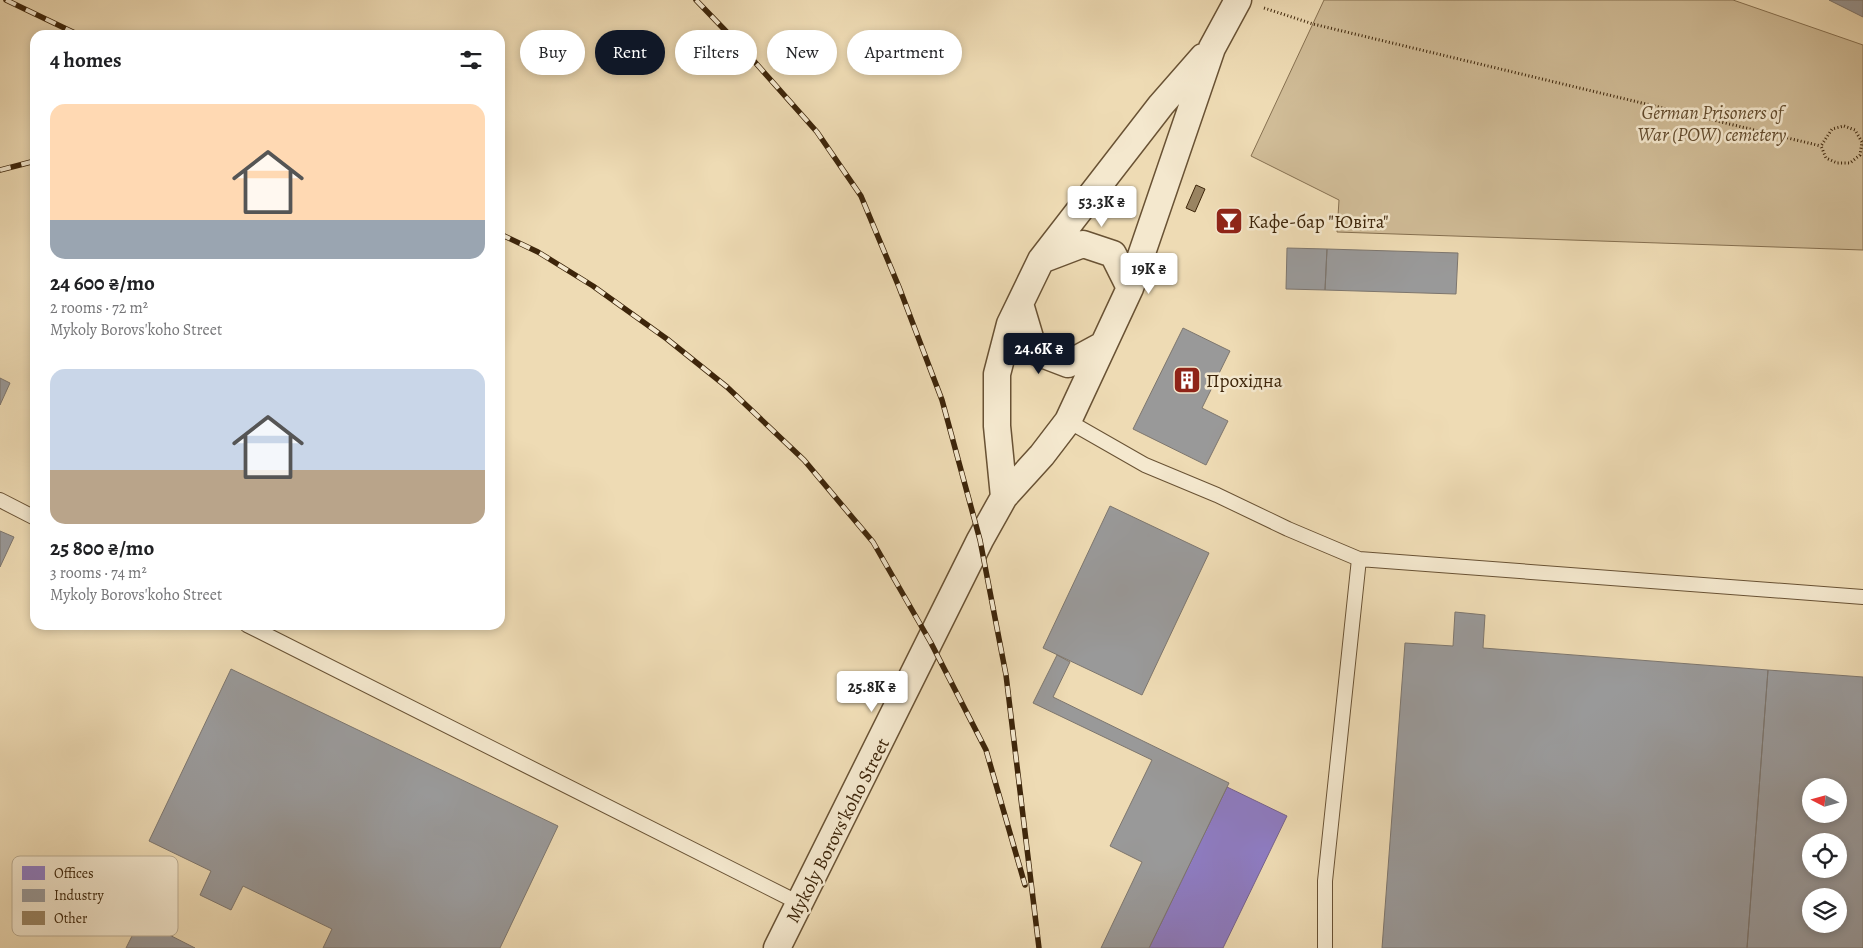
<!DOCTYPE html>
<meta charset="utf-8">
<style>
body{margin:0;font-family:Alegreya,serif;background:#f6f6f6;color:#202124;height:100vh;display:flex;flex-direction:column;font-size:19px;white-space:nowrap}
*{box-sizing:border-box;margin:0}
p{font-size:16px;color:#757577}
.icon{flex:none;width:28px;height:28px;fill:none;stroke:currentColor;stroke-width:2;stroke-linecap:round;stroke-linejoin:round}
.map{position:relative;flex:1;overflow:hidden}
.drawer{position:absolute;left:30px;top:30px;width:475px;height:600px;display:flex;flex-direction:column;background:#fff;border-radius:15px;box-shadow:0 2px 8px #0003}
.drawer>*{flex:none}
.hud{position:absolute;left:520px;top:30px;width:475px;height:45px;display:flex;gap:10px}
.needle{width:32px;rotate:276deg}
.controls{position:absolute;left:1802px;top:778px;display:grid;gap:10px}
.controls a{display:grid;place-items:center;width:45px;height:45px;border-radius:50%;background:#fff;box-shadow:0 2px 8px #0003;font-size:25px}
.price{position:absolute;translate:-50% -42px;padding:0 11px;border-radius:5px;background:#fff;color:#222;font-size:16px;line-height:32px;filter:drop-shadow(0 1px 2px #0008)}
.price::after{content:'';position:absolute;left:50%;top:30px;width:15px;height:11px;margin-left:-8px;background:inherit;clip-path:polygon(0 0,100% 0,50% 100%)}
.price.on{background:#111827;color:#fff}
ul{padding:0;list-style:none}
li{display:grid;align-content:center;gap:10px;height:265px;padding:0 20px}
li span{display:grid;place-items:center;height:155px;border-radius:15px;color:#555}
li>.icon{margin-inline-start:auto}
span .icon{width:90px;height:90px;fill:#fffc;stroke-width:1}
li b{font-size:21px}
h2{display:flex;justify-content:space-between;align-items:center;height:60px;padding:0 20px;font-size:21px}
.tag{padding:0 18px;border-radius:22px;background:#fff;box-shadow:0 2px 8px #0003;font-size:18px;line-height:45px}
.tag.on{background:#111827;color:#fff}
.map>svg:first-child{display:block}
.green{fill:#d0bc97;stroke:#867050}
.offices{fill:#8e7cc3;stroke:#76628c}
.industry{fill:#999;stroke:#7d766e;fill-rule:evenodd}
.building{fill:#998462;stroke:#3d250a}
.lines{fill:none;stroke-linecap:round;stroke-linejoin:round}
.lane-casing{stroke:#695234;stroke-width:16}
.street-casing{stroke:#695234;stroke-width:29}
.path{stroke:#3d250a;stroke-width:3;stroke-dasharray:1 2.5;stroke-linecap:butt}
.lane{stroke:#f4e8ce;stroke-width:14}
.street{stroke:#f4e8ce;stroke-width:26}
.rail-casing{stroke:#3d250a;stroke-width:5.5}
.rail{stroke:#f4e8ce;stroke-width:4;stroke-dasharray:11;stroke-linecap:butt}
.labels{text-anchor:middle;stroke-width:5;stroke-linejoin:round;paint-order:stroke}
.park-label{font-size:19px;font-style:italic;fill:#624b2d;stroke:#f4e8ce}
.poi-label{font-size:19px;fill:#3d250a;stroke:#f4e8ce;text-anchor:start}
.street-label{font-size:19px;fill:#3d250a;stroke:#f4e8ce}
.key{fill:#f4e8ce;stroke:#bdae93;stroke-width:1}
.key-label{font-size:14px;fill:#3d250a}
</style>
<div class="map">
<svg width="1863" height="948" viewBox="0 0 1863 948">
<rect width="100%" height="100%" fill="#eedbb4"/>
<filter id="stains"><feTurbulence type="fractalNoise" baseFrequency=".004" numOctaves="4"/><feColorMatrix values="0 0 0 0 .2 0 0 0 0 .09 0 0 0 0 .02 0 0 0 .5 -.17"/></filter>
<radialGradient id="worn" r=".72"><stop offset=".6" stop-color="#630" stop-opacity="0"/><stop offset="1" stop-color="#630" stop-opacity=".3"/></radialGradient>
<path class="green" d="M 1324,0 L 1733,0 L 1863,45 L 1863,250 L 1337,232 L 1339,200 L 1251,156 Z"/>
<path class="offices" d="M 1227,787 L 1287,816 L 1223,948 L 1149,948 Z"/>
<path class="industry" d="M 1829,0 L 1863,0 L 1863,17 Z
M 1287,248 L 1327,249 L 1325,290 L 1286,289 Z
M 1327,249 L 1458,253 L 1456,294 L 1325,290 Z
M 1183,328 L 1230,351 L 1202,408 L 1228,421 L 1206,465 L 1133,429 Z
M 0,378 L 10,383 L 0,405 Z
M 1110,506 L 1209,553 L 1142,695 L 1043,648 Z
M 0,531 L 14,537 L 0,567 Z
M 1455,612 L 1485,615 L 1483,648 L 1768,670 L 1747,948 L 1382,948 L 1405,643 L 1453,646 Z
M 1057,655 L 1070,662 L 1053,697 L 1229,783 L 1149,948 L 1101,948 L 1142,862 L 1110,846 L 1152,760 L 1033,703 Z
M 231,669 L 558,826 L 500,948 L 323,948 L 332,929 L 243,886 L 231,910 L 200,895 L 211,871 L 149,841 Z
M 1768,670 L 1863,677 L 1863,948 L 1747,948 ZM 1811,786 L 1839,786 L 1839,814 L 1811,814 ZM 1811,841 L 1839,841 L 1839,869 L 1811,869 ZM 1811,896 L 1839,896 L 1839,924 L 1811,924 Z
M 140,920 L 195,948 L 126,948 Z"/>
<path class="building" d="M 1196,185 L 1205,189 L 1195,212 L 1186,208 Z"/>
<g class="lines">
<g class="lane-casing">
<path id="lane" d="M 1068,421 L 1145,465 L 1217,495 L 1288,529 L 1359,559 L 1863,597
M 0,500 L 35,518
M 247,625 L 799,903
M 1325,948 L 1325,881 L 1359,559"/>
</g>
<g class="street-casing">
<path id="street" d="M 1041,260 L 1083,244 L 1113,254 L 1130,288
M 1020,304 L 1034,351 L 1068,364 L 1103,345
M 1004,497 L 997,426 L 997,374 L 1010,324 L 1041,260 L 1161,105 L 1203,57
M 777,948 L 980,540 L 1004,497 L 1042,455 L 1068,421 L 1130,288 L 1212,48 L 1238,0"/>
</g>
<path class="path" d="M 1264,8 L 1313,24 L 1821,146
M 1844,126 L 1855,130 L 1862,142 L 1860,155 L 1850,163 L 1837,163 L 1826,158 L 1821,146 L 1832,129 Z"/>
<use href="#lane" class="lane"/>
<use href="#street" class="street"/>
<g class="rail-casing">
<path id="rail" d="M 6,0 L 79,35
M 696,0 L 746,52 L 817,132 L 861,196 L 899,287 L 942,400 L 980,540 L 1006,675 L 1039,948
M 0,170 L 35,161
M 500,234 L 538,252 L 593,286 L 667,339 L 727,387 L 804,460 L 873,542 L 931,643 L 986,750 L 1025,885"/>
</g>
<use href="#rail" class="rail"/>
</g>
<defs>
<g id="bar-square" transform="scale(1.4375)"><rect x="-9" y="-9" width="18" height="18" rx="4" fill="#8f2418" stroke="#f4e8ce"/><path d="M-6-5H6L.8 .8V4.5H3.5V6h-7V4.5H-.8V.8Z" fill="#fff"/></g>
<g id="building-square" transform="scale(1.4375)"><rect x="-9" y="-9" width="18" height="18" rx="4" fill="#8f2418" stroke="#f4e8ce"/><path d="M-4-6H4V6H1V3H-1V6H-4ZM-2.5-4.3h1.7v1.8h-1.7ZM.8-4.3h1.7v1.8H.8ZM-2.5-1h1.7V.8h-1.7ZM.8-1h1.7V.8H.8Z" fill="#fff"/></g>
</defs>
<g fill-rule="evenodd">
<use href="#bar-square" x="1229" y="221"/>
<use href="#building-square" x="1187" y="380"/>
</g>
<g class="labels">
<g class="park-label">
<text x="1712" y="119">German Prisoners of<tspan x="1712" dy="22">War (POW) cemetery</tspan></text>
</g>
<g class="poi-label">
<text x="1248" y="228">Кафе-бар "Ювіта"</text>
<text x="1206" y="387">Прохідна</text>
</g>
<g class="street-label">
<text transform="translate(837 830) rotate(-63)" y="7">Mykoly Borovs'koho Street</text>
</g>
</g>
<rect x="12" y="856" width="166" height="80" rx="8" class="key"/>
<rect x="22" y="866" width="23" height="14" fill="#8e7cc3"/>
<rect x="22" y="889" width="23" height="13" fill="#999"/>
<rect x="22" y="911" width="23" height="14" fill="#998462"/>
<g class="key-label">
<text x="54" y="878">Offices</text>
<text x="54" y="900">Industry</text>
<text x="54" y="923">Other</text>
</g>
<rect width="100%" height="100%" filter="url(#stains)"/>
<rect width="100%" height="100%" fill="url(#worn)"/>
</svg>
<div class="controls">
<a><svg class="needle" viewBox="-14 -14 28 28"><path d="M0-13l5 13h-10z" fill="#e53935"/><path d="M0 13l5-13h-10z" fill="#757577"/></svg></a>
<a><svg class="icon" aria-label="locate" viewBox="0 0 24 24"><circle cx="12" cy="12" r="6"/><path d="M12 2v4M12 18v4M2 12h4M18 12h4"/></svg></a>
<a><svg class="icon" aria-label="layers" viewBox="0 0 24 24"><path d="M12 4l9 5-9 5-9-5zM3 14l9 5 9-5"/></svg></a>
</div>
<b class="price" style="left:1102px;top:228px">53.3K ₴</b>
<b class="price" style="left:1149px;top:295px">19K ₴</b>
<b class="price on" style="left:1039px;top:375px">24.6K ₴</b>
<b class="price" style="left:872px;top:713px">25.8K ₴</b>
<div class="hud">
<a class="tag">Buy</a>
<a class="tag on">Rent</a>
<a class="tag">Filters</a>
<a class="tag">New</a>
<a class="tag">Apartment</a>
</div>
<section class="drawer">
<h2>4 homes<svg class="icon" aria-label="filters" viewBox="0 0 24 24"><path d="M4 7h16M4 17h16"/><circle cx="9" cy="7" r="2"/><circle cx="15" cy="17" r="2"/></svg></h2>
<ul>
<li><span style="background:linear-gradient(#ffd9b3 75%,#9aa5b1 0)"><svg class="icon" aria-label="home" viewBox="0 0 24 24"><path d="M3 11l9-7 9 7M6 9v11h12V9"/></svg></span><div><b>24 600 ₴/mo</b><p>2 rooms · 72 m²</p><p>Mykoly Borovs'koho Street</p></div></li>
<li><span style="background:linear-gradient(#c9d6e8 65%,#b9a48a 0)"><svg class="icon" aria-label="home" viewBox="0 0 24 24"><path d="M3 11l9-7 9 7M6 9v11h12V9"/></svg></span><div><b>25 800 ₴/mo</b><p>3 rooms · 74 m²</p><p>Mykoly Borovs'koho Street</p></div></li>
</ul>
</section>
</div>
